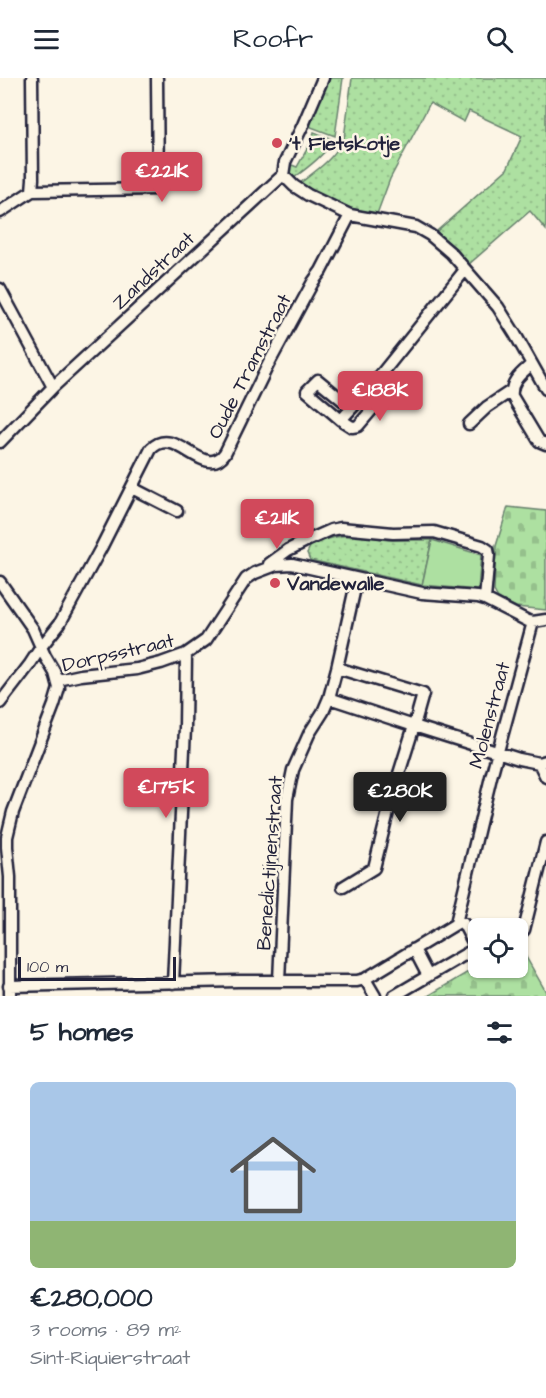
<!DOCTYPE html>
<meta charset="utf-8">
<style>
body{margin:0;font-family:"Architects Daughter",sans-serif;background:#f2f2f3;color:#1f2937;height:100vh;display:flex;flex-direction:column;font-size:22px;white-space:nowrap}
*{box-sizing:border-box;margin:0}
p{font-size:20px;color:#747a83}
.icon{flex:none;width:33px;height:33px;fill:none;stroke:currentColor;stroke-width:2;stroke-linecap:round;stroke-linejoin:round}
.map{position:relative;height:918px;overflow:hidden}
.details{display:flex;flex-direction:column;background:#fff;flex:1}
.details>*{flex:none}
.fabs{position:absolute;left:468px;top:840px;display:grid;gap:12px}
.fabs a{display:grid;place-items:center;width:60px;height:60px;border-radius:9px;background:#fff;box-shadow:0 2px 4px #0004;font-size:30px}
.scale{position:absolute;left:18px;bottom:15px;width:158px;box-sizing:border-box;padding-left:6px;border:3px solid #22223b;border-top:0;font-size:16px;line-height:21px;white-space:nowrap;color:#22223b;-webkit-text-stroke:4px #fcf5e5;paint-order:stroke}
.price{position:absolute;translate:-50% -51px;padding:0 14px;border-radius:6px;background:#d1495b;color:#fff;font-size:20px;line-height:39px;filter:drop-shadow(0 2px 3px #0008)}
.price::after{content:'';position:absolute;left:50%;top:36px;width:18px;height:14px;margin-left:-9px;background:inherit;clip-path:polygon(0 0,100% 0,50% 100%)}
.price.on{background:#222;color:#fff}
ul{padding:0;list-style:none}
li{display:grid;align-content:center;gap:12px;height:318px;padding:0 30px}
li+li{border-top:2px solid #e0e1e3}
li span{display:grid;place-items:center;height:186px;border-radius:9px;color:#555}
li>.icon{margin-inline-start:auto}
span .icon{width:108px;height:108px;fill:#fffc;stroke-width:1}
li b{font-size:26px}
h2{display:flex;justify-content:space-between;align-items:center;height:72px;padding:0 30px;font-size:26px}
header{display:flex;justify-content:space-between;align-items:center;height:78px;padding:0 30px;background:#fff;font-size:27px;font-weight:600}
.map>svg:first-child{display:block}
.grass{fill:url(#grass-dots);stroke:#68816e;stroke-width:1.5}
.cemetery{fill:url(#cemetery-stones);stroke:#68816e;stroke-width:1.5}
.garden{fill:#ade0a1;stroke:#68816e;stroke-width:1.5}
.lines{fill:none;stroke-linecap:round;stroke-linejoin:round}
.minor-casing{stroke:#22223b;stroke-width:15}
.minor{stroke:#fcf5e5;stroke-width:10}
.poi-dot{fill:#d1495b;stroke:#fcf5e5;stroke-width:2}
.labels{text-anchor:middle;stroke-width:5;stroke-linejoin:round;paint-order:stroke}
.poi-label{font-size:20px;font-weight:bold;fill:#22223b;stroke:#fcf5e5;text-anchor:start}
.street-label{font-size:20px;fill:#22223b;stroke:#fcf5e5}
</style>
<header><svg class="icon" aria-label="menu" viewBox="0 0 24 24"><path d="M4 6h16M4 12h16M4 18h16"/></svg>Roofr<svg class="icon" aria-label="search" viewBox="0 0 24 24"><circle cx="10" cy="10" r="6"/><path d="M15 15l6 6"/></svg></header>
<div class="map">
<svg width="546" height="918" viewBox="0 0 546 918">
<defs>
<pattern id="grass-dots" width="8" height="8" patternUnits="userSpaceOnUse" patternTransform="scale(1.5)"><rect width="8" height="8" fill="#ade0a1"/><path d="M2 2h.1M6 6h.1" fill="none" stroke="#95c08c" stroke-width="1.8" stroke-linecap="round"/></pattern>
<pattern id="cemetery-stones" width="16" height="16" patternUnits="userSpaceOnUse" patternTransform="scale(1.5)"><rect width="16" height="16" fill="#ade0a1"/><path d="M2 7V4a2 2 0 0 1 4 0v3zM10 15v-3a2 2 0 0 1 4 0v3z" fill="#95c08c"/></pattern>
</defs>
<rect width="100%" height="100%" fill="#fcf5e5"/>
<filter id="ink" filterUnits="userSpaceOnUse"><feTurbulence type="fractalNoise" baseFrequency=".0167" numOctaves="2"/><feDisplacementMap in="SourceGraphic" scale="12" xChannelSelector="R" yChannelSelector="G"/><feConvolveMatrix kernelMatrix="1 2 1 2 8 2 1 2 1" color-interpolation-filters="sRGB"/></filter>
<g filter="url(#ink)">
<path class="grass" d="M 328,0 L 343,0 L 335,58 L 311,49 L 310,45 Z
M 352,0 L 546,0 L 546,152 L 530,133 L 468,187 L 440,158 L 437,153 L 507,91 L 522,58 L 469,33 L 464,44 L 430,25 L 390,101 L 377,136 L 350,130 L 320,117 L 300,105 C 317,92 334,81 344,60 Z
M 314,54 L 332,61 L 332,65 C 321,80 308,89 294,100 L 290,96 L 289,86 L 297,89 L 312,62 Z
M 360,457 L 388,462 L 432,462 L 422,507 L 310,482 L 307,475 L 312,465 L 340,458 Z"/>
<path class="cemetery" d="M 508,429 L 546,433 L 546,532 L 516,529 L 498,520 L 494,513 L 496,468 Z
M 518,865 L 546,914 L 546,918 L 428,918 L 478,888 L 478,890 L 518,890 Z"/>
<path class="garden" d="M 432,462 L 481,477 L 478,512 L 422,507 Z"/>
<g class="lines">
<g class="minor-casing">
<path id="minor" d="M 283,97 L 294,108 L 308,117 L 350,137 L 416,149 L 430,157 L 451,175 L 498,229 L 515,256 L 546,311
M 32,113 L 33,101 L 32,0
M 0,134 L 32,113 L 158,111 L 157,0
M 0,211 L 53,309
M 532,286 C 522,295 510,303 512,318 L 539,363 L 546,366
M 352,330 L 318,302 L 307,313 L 341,342 L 352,349 L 358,348 L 381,321 L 380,316 L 371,309
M 341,342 L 371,309 L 465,192
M 469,346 L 487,329 L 511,313
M 0,364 L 53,309 L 283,97 L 285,84 L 303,47 L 323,0
M 132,410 L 177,433
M 269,486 L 288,472 L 304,464 L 331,452 L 341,450 L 393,455 L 434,454 L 482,468 L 488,472 L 489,477 L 485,521
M 0,504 L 33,551 L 45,578 L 55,595 L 59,610 L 54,627 L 13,734 L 7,759 L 7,769 L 10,799 L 10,918
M 58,602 L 81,597 L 137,591 L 161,585 L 186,576 L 206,562 L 246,501 L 255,495 L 276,487 L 292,486 L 422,515 L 478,519 L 485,521 L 528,543 L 533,544 L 546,542
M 329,620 L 414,648 L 423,616 L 337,590
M 0,625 L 30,586 L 41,569 L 60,545 L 101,470 L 151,371 C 176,345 204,404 225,375 L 268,287 L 313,204 L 321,193 L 350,137
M 539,685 L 546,699
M 343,809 L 374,790 L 392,718 L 414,648 L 519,681 L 539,685 L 546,683
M 456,845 L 491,699 L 533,544
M 524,852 L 546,764
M 365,901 L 375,918
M 279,903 L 287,721 L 293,692 L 309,656 L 323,634 L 329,620 L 337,590 L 357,501
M 173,905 L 185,650 L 186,576
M 9,908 L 238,903 L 357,903 L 365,901 L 459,844 L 463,845 L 474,866 L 474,869 L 471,873 L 428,898 L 414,871
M 394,918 L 428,898"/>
</g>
<use href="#minor" class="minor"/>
</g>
</g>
<g class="poi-dot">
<circle cx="277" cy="65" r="6"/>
<circle cx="275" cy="505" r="6"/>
</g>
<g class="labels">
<g class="poi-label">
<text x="289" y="72">'t Fietskotje</text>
<text x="287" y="512">Vandewalle</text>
</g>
<g class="street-label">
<text transform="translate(153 192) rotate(-43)" y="7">Zandstraat</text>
<text transform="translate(249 288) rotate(-63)" y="7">Oude Tramstraat</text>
<text transform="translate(118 574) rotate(-13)" y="7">Dorpsstraat</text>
<text transform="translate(489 637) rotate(-75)" y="7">Molenstraat</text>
<text transform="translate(269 785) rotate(-86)" y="7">Benedictijnenstraat</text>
</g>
</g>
</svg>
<div class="fabs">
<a><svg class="icon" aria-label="locate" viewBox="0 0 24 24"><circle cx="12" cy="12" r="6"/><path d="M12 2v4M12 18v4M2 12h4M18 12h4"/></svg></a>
</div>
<div class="scale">100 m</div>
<b class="price" style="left:162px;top:125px">€221K</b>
<b class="price" style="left:380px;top:344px">€188K</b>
<b class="price" style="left:277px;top:472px">€211K</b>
<b class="price" style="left:166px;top:741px">€175K</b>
<b class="price on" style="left:400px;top:745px">€280K</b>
</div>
<section class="details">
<h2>5 homes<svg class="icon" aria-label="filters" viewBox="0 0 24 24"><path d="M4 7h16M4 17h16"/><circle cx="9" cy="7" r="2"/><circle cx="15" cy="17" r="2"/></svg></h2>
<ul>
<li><span style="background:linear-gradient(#a9c7e8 75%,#8fb573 0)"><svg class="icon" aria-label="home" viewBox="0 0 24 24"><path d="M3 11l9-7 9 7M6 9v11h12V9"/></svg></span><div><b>€280,000</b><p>3 rooms · 89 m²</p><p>Sint-Riquierstraat</p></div></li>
</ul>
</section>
